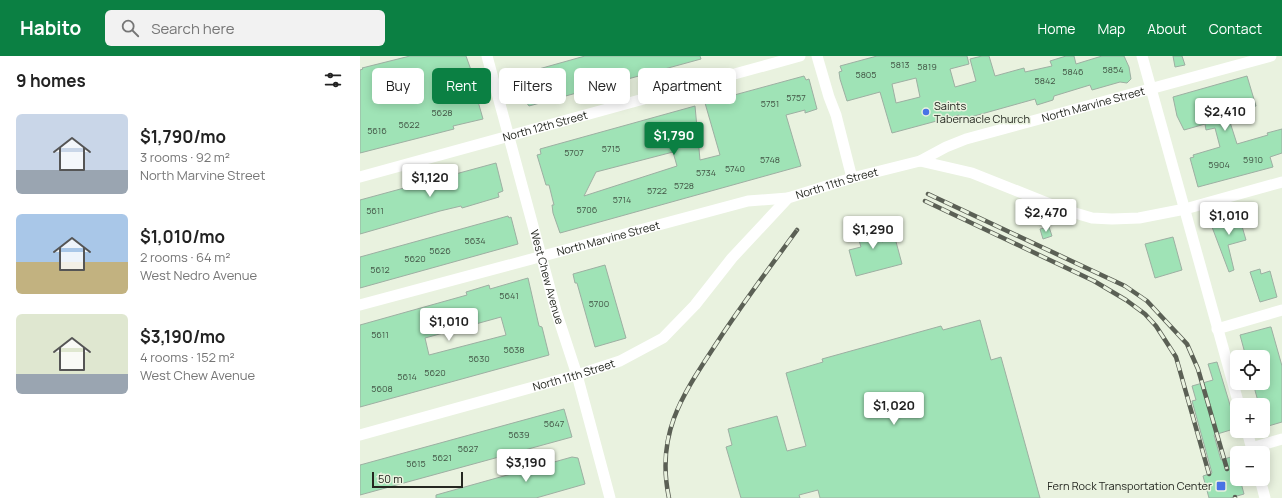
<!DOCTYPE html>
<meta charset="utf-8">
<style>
body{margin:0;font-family:Manrope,sans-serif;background:#f2f2f2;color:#222;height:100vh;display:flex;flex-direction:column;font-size:15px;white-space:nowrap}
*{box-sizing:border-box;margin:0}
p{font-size:13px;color:#767676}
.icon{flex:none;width:22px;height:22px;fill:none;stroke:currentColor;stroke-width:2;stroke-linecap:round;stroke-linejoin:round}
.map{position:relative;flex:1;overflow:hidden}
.sheet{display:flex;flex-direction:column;background:#fff;width:360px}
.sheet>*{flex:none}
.banner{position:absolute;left:12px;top:12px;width:380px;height:36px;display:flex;gap:8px}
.buttons{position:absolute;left:870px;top:294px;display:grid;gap:8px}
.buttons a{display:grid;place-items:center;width:40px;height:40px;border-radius:6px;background:#fff;box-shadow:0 2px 10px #0003;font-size:20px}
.scale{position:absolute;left:12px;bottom:10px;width:91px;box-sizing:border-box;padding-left:4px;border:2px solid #242720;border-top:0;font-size:11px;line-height:14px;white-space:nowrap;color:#242720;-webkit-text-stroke:3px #e9f2df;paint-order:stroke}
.price{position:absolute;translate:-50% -34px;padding:0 9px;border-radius:4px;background:#fff;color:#222;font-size:13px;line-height:26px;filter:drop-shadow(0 1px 2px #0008)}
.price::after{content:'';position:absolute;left:50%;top:24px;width:12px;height:9px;margin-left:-6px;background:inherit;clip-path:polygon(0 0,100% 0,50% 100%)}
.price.active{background:#0b8043;color:#fff}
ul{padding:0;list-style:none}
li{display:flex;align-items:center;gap:12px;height:100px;padding:0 16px}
li span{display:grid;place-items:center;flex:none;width:112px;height:80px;border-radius:6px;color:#555}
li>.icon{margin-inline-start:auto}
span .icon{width:48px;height:48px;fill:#fffc;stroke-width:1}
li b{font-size:17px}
h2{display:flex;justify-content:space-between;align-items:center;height:48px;padding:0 16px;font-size:17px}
.tag{padding:0 14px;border-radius:6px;background:#fff;box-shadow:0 2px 10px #0003;font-size:14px;line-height:36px}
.tag.active{background:#0b8043;color:#fff}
header{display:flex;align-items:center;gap:24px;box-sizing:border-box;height:56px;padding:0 20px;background:#0b8043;color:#fff}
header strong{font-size:19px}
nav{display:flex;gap:22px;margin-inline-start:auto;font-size:14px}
.search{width:280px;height:36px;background:#f2f2f2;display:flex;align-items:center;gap:10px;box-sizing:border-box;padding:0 14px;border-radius:6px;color:#767676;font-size:15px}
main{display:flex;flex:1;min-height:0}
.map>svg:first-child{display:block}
.building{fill:#9fe3b6;stroke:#9dafa2;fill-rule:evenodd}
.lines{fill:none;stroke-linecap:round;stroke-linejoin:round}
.street{stroke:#fff;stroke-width:11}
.rail-casing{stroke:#5b6055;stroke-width:4.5}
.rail{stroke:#e9f2df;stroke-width:3;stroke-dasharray:9;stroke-linecap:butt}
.poi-dot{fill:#4973e6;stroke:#e9f2df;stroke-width:1.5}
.labels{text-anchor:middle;stroke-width:3;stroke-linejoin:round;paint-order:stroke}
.number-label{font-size:9px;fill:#435646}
.street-label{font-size:11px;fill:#242720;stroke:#e9f2df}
.poi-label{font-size:11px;fill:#242720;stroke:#e9f2df;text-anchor:start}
</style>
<header>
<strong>Habito</strong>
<div class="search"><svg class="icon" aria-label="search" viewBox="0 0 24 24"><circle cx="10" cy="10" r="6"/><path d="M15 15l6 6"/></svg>Search here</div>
<nav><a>Home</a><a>Map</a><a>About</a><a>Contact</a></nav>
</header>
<main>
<section class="sheet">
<h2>9 homes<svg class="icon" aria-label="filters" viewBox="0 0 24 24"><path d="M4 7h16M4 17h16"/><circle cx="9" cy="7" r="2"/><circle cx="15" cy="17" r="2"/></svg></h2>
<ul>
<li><span style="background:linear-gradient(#c9d6e8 70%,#9aa5b1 0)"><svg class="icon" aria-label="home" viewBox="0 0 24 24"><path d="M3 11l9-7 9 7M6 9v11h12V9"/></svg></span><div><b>$1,790/mo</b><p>3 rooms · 92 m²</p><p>North Marvine Street</p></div></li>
<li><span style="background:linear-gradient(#a9c7e8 60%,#c2b280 0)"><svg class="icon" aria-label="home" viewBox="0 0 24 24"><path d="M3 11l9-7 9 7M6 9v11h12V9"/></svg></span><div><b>$1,010/mo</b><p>2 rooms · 64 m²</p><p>West Nedro Avenue</p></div></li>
<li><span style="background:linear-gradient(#dfe7d0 75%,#9aa5b1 0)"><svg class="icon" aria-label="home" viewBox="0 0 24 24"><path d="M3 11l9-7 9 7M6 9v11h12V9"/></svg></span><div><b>$3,190/mo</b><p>4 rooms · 152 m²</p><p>West Chew Avenue</p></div></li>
</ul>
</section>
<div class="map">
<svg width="922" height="442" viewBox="0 0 922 442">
<rect width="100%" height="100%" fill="#e9f2df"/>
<path class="building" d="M 50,0 L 106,0 L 111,14 L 104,16 L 104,17 L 77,24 L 83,42 L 115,35 L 123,63 L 93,70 L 94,73 L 0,97 L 0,14 L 3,13 L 2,12 Z
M 225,0 L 340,0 L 341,3 L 169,50 L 166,46 L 163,47 L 155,18 L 157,16 L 167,13 L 168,16 Z
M 517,0 L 607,0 L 609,8 L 590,13 L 595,31 L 616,25 L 610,3 L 622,0 L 629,0 L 635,20 L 664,12 L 665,16 L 692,10 L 690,5 L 706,0 L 714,0 L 716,8 L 742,0 L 764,0 L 769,11 L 771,23 L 767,27 L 760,26 L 732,34 L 730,29 L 694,40 L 693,44 L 677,49 L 675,43 L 600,64 L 599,59 L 532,77 L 520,36 L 487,45 L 480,23 L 479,16 L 482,15 L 480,10 ZM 556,22 L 560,41 L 536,47 L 532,28 Z
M 813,0 L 822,0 L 825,9 L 815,11 Z
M 444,20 L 446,24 L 449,23 L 457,53 L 445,57 L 445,54 L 426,59 L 441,110 L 200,177 L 193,157 L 192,149 L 194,149 L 189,129 L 186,129 L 177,99 L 181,98 L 180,93 L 335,50 L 340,104 L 360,99 L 345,47 ZM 313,96 L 317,110 L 224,140 L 236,116 Z
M 887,20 L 896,50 L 883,53 L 875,59 L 876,61 L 869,63 L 877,88 L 908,79 L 907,77 L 922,73 L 922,97 L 910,101 L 913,111 L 838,131 L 830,102 L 834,101 L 833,99 L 860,91 L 855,72 L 846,74 L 845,68 L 824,74 L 817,60 L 813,41 Z
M 136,107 L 143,135 L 138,137 L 139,141 L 102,152 L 101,150 L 80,155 L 0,178 L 0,144 Z
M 877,153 L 886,184 L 868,189 L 874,214 L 869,216 L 852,171 L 871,166 L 868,155 Z
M 148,160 L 149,162 L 151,161 L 158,188 L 0,232 L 0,201 Z
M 516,163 L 522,186 L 535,182 L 542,208 L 496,220 L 489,194 L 501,191 L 494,168 Z
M 689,171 L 692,180 L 683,183 L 680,173 Z
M 813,181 L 822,214 L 795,222 L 785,188 Z
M 245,209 L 266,282 L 235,291 L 217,227 L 215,227 L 213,218 Z
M 900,213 L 901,218 L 910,215 L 917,241 L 900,246 L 890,216 Z
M 168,222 L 179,270 L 182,271 L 189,299 L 0,351 L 0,269 L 107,239 L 106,236 L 129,229 L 130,233 ZM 141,261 L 146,279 L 69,299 L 65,282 Z
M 620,264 L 631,304 L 641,301 L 680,442 L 460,442 L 458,434 L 439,439 L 440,442 L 381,442 L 366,391 L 372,389 L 368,373 L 417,360 L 427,395 L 446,390 L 426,317 L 463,306 L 462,303 L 581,270 L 583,274 Z
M 910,271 L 911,271 L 922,310 L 922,366 L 905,371 L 903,349 L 899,349 L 893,327 L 903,327 L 903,301 L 886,301 L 880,279 Z
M 857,306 L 877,372 L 854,379 L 861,404 L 874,400 L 874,403 L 877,402 L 877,423 L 880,423 L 884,438 L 870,442 L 849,442 L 843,420 L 852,417 L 832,345 L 836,344 L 832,330 L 853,324 L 848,308 Z
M 204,353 L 212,381 L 0,439 L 0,409 Z
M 212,401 L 218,402 L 225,428 L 176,442 L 76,442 L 76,439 Z"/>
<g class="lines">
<g class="street">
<path id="s1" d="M 127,0 L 196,255 L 217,319 L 250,442"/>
<path d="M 457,0 L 469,41 L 476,59 L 492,122"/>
<path d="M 782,0 L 879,349"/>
<path id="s2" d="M 560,105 L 586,91 L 606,83 L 911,0"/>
<path id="s3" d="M 0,121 L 440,0"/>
<path id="s4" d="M 0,249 L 388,145 L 428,142"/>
<path d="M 857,273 L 922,254"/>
<path d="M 887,375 L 893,397"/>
<path id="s5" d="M 0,379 L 217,319 L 260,305 L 303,282 L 335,249 L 372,202 L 428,142 L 492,122 L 560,105 L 612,117 L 705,154 L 732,162 L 752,163 L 779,162 L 825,153 L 922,126"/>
<path d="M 891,392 L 922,383"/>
<path d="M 900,423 L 905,442"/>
</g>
<g class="rail-casing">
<path id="rail" d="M 568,138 L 765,230 L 787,245 L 827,288 L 838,313 L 867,413
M 565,145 L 734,225 L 766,244 L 785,258 L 796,270 L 816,301 L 849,418
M 875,441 L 875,442
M 309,442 C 295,376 324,337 358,285 C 383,247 410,211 437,174"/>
</g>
<use href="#rail" class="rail"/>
</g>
<g class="poi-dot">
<circle cx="566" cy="56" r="4"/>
<rect x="856" y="425" width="10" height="10" rx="2"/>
</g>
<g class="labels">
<g class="number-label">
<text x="540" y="12">5813</text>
<text x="567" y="14">5819</text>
<text x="753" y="17">5854</text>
<text x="713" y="19">5846</text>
<text x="506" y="22">5805</text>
<text x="685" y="28">5842</text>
<text x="436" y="45">5757</text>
<text x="410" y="51">5751</text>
<text x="82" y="60">5628</text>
<text x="49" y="72">5622</text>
<text x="17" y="78">5616</text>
<text x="251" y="96">5715</text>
<text x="214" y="100">5707</text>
<text x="410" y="107">5748</text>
<text x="893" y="107">5910</text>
<text x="859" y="112">5904</text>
<text x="375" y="116">5740</text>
<text x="346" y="120">5734</text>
<text x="324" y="133">5728</text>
<text x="297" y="138">5722</text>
<text x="262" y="147">5714</text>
<text x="227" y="157">5706</text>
<text x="15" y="158">5611</text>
<text x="115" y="188">5634</text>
<text x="80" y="198">5626</text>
<text x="55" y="206">5620</text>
<text x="20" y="217">5612</text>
<text x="149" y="243">5641</text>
<text x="239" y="251">5700</text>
<text x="20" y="282">5611</text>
<text x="154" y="297">5638</text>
<text x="119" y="306">5630</text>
<text x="75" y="320">5620</text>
<text x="47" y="324">5614</text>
<text x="22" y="336">5608</text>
<text x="194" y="371">5647</text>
<text x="159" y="382">5639</text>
<text x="108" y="396">5627</text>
<text x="82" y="405">5621</text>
<text x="56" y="411">5615</text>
</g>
<g class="street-label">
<text dy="4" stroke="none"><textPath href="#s2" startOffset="183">North Marvine Street</textPath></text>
<text dy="4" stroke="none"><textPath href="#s3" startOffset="192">North 12th Street</textPath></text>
<text dy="4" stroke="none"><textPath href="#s5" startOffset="558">North 11th Street</textPath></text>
<text dy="4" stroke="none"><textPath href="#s4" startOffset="257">North Marvine Street</textPath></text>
<text dy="4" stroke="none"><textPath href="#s1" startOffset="229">West Chew Avenue</textPath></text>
<text dy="4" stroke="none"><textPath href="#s5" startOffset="222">North 11th Street</textPath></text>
</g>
<g class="poi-label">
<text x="574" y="54">Saints<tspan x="574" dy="13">Tabernacle Church</tspan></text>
<text x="852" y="434" text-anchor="end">Fern Rock Transportation Center</text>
</g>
</g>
</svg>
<div class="buttons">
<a><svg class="icon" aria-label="locate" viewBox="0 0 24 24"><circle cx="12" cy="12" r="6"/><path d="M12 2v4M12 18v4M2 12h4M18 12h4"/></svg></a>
<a>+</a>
<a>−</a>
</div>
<div class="scale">50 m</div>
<b class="price" style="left:865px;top:76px">$2,410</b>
<b class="price active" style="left:314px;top:100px">$1,790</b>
<b class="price" style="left:70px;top:142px">$1,120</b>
<b class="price" style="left:686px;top:177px">$2,470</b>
<b class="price" style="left:869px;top:180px">$1,010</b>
<b class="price" style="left:513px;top:194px">$1,290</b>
<b class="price" style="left:89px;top:286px">$1,010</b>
<b class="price" style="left:534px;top:370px">$1,020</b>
<b class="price" style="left:166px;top:427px">$3,190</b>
<div class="banner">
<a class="tag">Buy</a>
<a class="tag active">Rent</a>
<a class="tag">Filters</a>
<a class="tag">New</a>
<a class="tag">Apartment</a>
</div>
</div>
</main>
